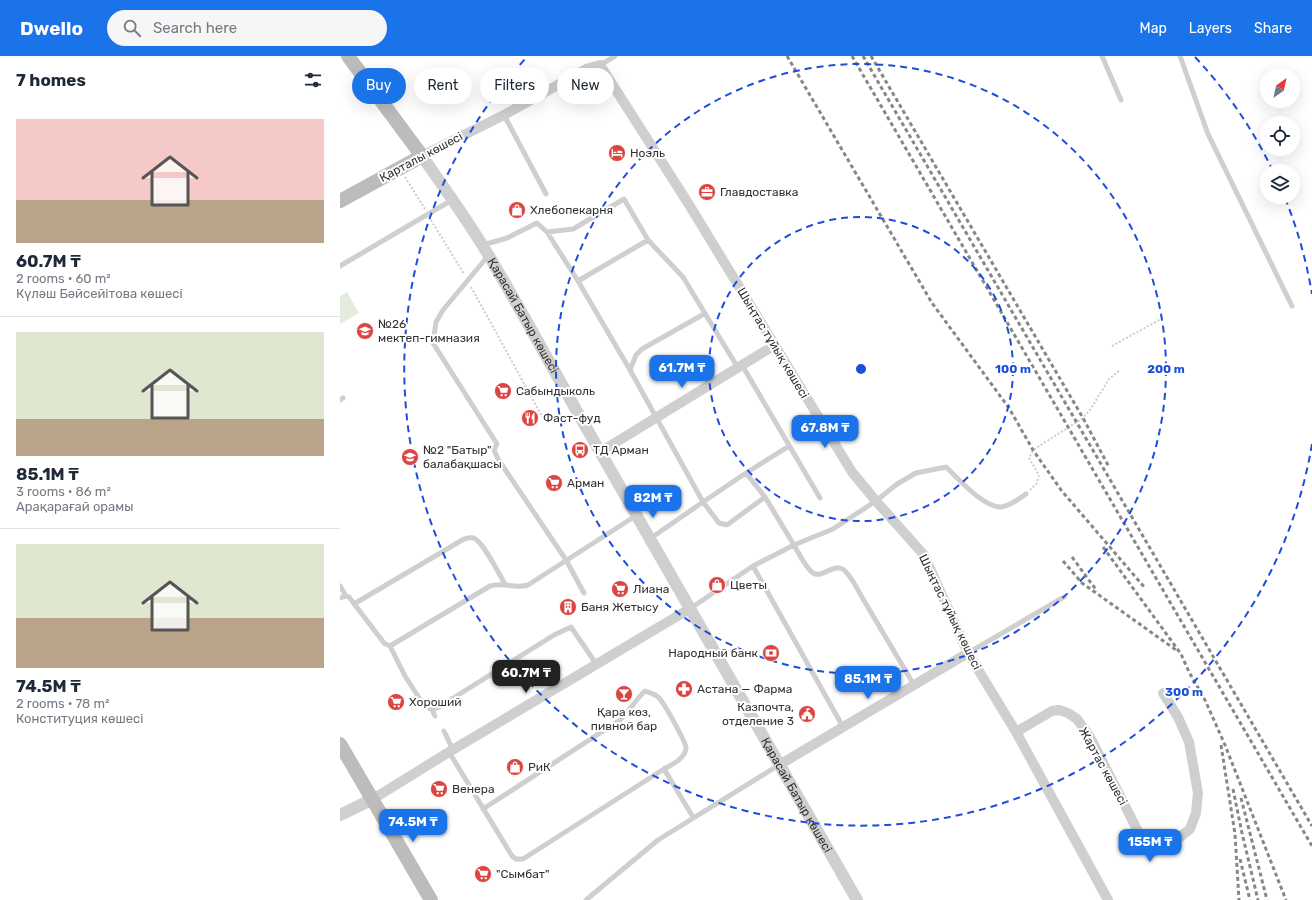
<!DOCTYPE html>
<meta charset="utf-8">
<style>
body{margin:0;font-family:Rubik,sans-serif;background:#f6f6f7;color:#1f2937;height:100vh;display:flex;flex-direction:column;font-size:15px;white-space:nowrap}
*{box-sizing:border-box;margin:0}
p{font-size:13px;color:#747a83}
.icon{flex:none;width:22px;height:22px;fill:none;stroke:currentColor;stroke-width:2;stroke-linecap:round;stroke-linejoin:round}
.map{position:relative;flex:1;overflow:hidden}
.side{display:flex;flex-direction:column;background:#fff;width:340px}
.side>*{flex:none}
.banner{position:absolute;left:12px;top:12px;width:380px;height:36px;display:flex;gap:8px}
.needle{width:26px;rotate:33deg}
.controls{position:absolute;left:920px;top:12px;display:grid;gap:8px}
.controls a{display:grid;place-items:center;width:40px;height:40px;border-radius:50%;background:#fff;box-shadow:0 4px 16px #0002;font-size:20px}
.price{position:absolute;translate:-50% -34px;padding:0 9px;border-radius:8px;background:#1a73e8;color:#fff;font-size:13px;line-height:26px;filter:drop-shadow(0 1px 2px #0008)}
.price::after{content:'';position:absolute;left:50%;top:24px;width:12px;height:9px;margin-left:-6px;background:inherit;clip-path:polygon(0 0,100% 0,50% 100%)}
.price.on{background:#222;color:#fff}
ul{padding:0;list-style:none}
li{display:grid;align-content:center;gap:8px;height:212px;padding:0 16px}
li+li{border-top:1px solid #e0e1e3}
li span{display:grid;place-items:center;height:124px;border-radius:0px;color:#555}
li>.icon{margin-inline-start:auto}
span .icon{width:72px;height:72px;fill:#fffc;stroke-width:1}
li b{font-size:17px}
h2{display:flex;justify-content:space-between;align-items:center;height:48px;padding:0 16px;font-size:17px}
.tag{padding:0 14px;border-radius:18px;background:#fff;box-shadow:0 4px 16px #0002;font-size:14px;line-height:36px}
.tag.on{background:#1a73e8;color:#fff}
header{display:flex;align-items:center;gap:24px;box-sizing:border-box;height:56px;padding:0 20px;background:#1a73e8;color:#fff}
header strong{font-size:19px}
nav{display:flex;gap:22px;margin-inline-start:auto;font-size:14px}
.search{width:280px;height:36px;background:#f6f6f7;display:flex;align-items:center;gap:10px;box-sizing:border-box;padding:0 14px;border-radius:22px;color:#747a83;font-size:15px}
main{display:flex;flex:1;min-height:0}
.map>svg:first-child{display:block}
.green{fill:#e4ebdf}
.lines{fill:none;stroke-linecap:round;stroke-linejoin:round}
.path{stroke:#ccc;stroke-width:2;stroke-dasharray:2 2;stroke-linecap:butt}
.service{stroke:#cfcfcf;stroke-width:5}
.minor{stroke:#cfcfcf;stroke-width:10}
.tertiary{stroke:#cfcfcf;stroke-width:12}
.secondary{stroke:#bcbcbc;stroke-width:14}
.rail{stroke:#878787;stroke-width:3;stroke-dasharray:4 3;stroke-linecap:butt}
.ring{fill:none;stroke:#1d4ed8;stroke-width:2;stroke-dasharray:7 5}
.labels{text-anchor:middle;stroke-width:4;stroke-linejoin:round;paint-order:stroke}
.poi-label{font-size:12px;fill:#323232;stroke:#fff;text-anchor:start}
.street-label{font-size:12px;fill:#323232;stroke:#fff}
.centre{fill:#1d4ed8;stroke:#fff;stroke-width:2}
.ring-label{font-size:12px;text-anchor:middle;font-weight:bold;fill:#1d4ed8;stroke:#fff;stroke-width:4;stroke-linejoin:round;paint-order:stroke}
</style>
<header>
<strong>Dwello</strong>
<div class="search"><svg class="icon" aria-label="search" viewBox="0 0 24 24"><circle cx="10" cy="10" r="6"/><path d="M15 15l6 6"/></svg>Search here</div>
<nav><a>Map</a><a>Layers</a><a>Share</a></nav>
</header>
<main>
<section class="side">
<h2>7 homes<svg class="icon" aria-label="filters" viewBox="0 0 24 24"><path d="M4 7h16M4 17h16"/><circle cx="9" cy="7" r="2"/><circle cx="15" cy="17" r="2"/></svg></h2>
<ul>
<li><span style="background:linear-gradient(#f6c9c9 65%,#b9a48a 0)"><svg class="icon" aria-label="home" viewBox="0 0 24 24"><path d="M3 11l9-7 9 7M6 9v11h12V9"/></svg></span><div><b>60.7M ₸</b><p>2 rooms · 60 m²</p><p>Күләш Бәйсейітова көшесі</p></div></li>
<li><span style="background:linear-gradient(#dfe7d0 70%,#b9a48a 0)"><svg class="icon" aria-label="home" viewBox="0 0 24 24"><path d="M3 11l9-7 9 7M6 9v11h12V9"/></svg></span><div><b>85.1M ₸</b><p>3 rooms · 86 m²</p><p>Арақарағай орамы</p></div></li>
<li><span style="background:linear-gradient(#dfe7d0 60%,#b9a48a 0)"><svg class="icon" aria-label="home" viewBox="0 0 24 24"><path d="M3 11l9-7 9 7M6 9v11h12V9"/></svg></span><div><b>74.5M ₸</b><p>2 rooms · 78 m²</p><p>Конституция көшесі</p></div></li>
</ul>
</section>
<div class="map">
<svg width="972" height="844" viewBox="0 0 972 844">
<rect width="100%" height="100%" fill="#fff"/>
<path class="green" d="M 7,236 L 19,257 L 0,268 L 0,240 Z"/>
<g class="lines">
<path class="path" d="M 65,121 L 85,153
M 91,164 L 124,218
M 131,231 L 203,362
M 772,290 L 821,263
M 690,434 L 697,427 L 699,419 L 689,402 L 693,394 L 743,362 L 750,354 L 769,323 L 780,314"/>
<path class="service" d="M 762,0 L 781,44
M 840,0 L 868,78 L 952,250
M 260,9 L 275,0
M 164,59 L 206,138
M 207,176 L 233,173 L 284,143 L 308,184 L 343,221 L 398,312
M 143,189 L 167,182 L 197,167 L 207,176 L 238,225 L 290,314 L 363,446 L 311,482
M 148,200 L 103,254 L 96,266 L 93,287 L 157,388 L 154,394 L 158,403 L 226,504 L 244,537
M 0,210 L 112,144
M 238,225 L 308,184
M 402,309 L 480,442
M 290,314 L 296,299 L 302,293 L 364,258
M 0,344 L 3,342
M 406,417 L 449,390
M 425,441 L 387,469 L 379,467 L 363,446 L 406,417 L 425,441 L 454,489 L 493,473 L 536,445 L 557,428 L 576,417 L 606,411 C 618,422 648,457 665,450 C 673,448 680,442 686,438
M 413,510 L 503,671
M 0,530 L 6,540
M 0,542 L 6,540 L 9,541 L 44,587 L 50,590 L 65,620 L 83,648 L 92,654 L 95,660
M 14,548 L 124,483 C 127,482 130,481 134,482 C 143,486 159,518 165,528
M 351,552 L 413,510 L 454,489 C 458,496 466,512 473,517 C 483,523 494,506 504,514 C 513,522 519,537 526,548 C 542,575 558,602 574,629
M 50,590 L 150,530 C 165,526 174,533 188,529 L 297,459
M 628,597 L 724,541
M 92,654 L 99,651 L 214,579 L 231,571 L 257,609
M 104,675 L 113,694
M 109,696 L 172,800 L 176,803 L 183,803 L 324,713 L 353,761
M 143,753 L 280,664 C 290,655 295,644 305,635 C 310,637 316,638 319,642 C 324,647 346,686 346,692 C 346,702 331,709 324,713
M 246,844 L 318,784 L 439,709"/>
<path class="minor" d="M 82,100 L 164,59 L 246,13 L 260,9 L 348,147 L 512,416 L 536,445 L 584,499 L 628,597 L 676,676 L 768,844
M 260,396 L 435,289
M 676,676 L 712,655 L 719,654 L 728,657 L 737,663 L 750,681 L 808,795 L 813,796 L 835,785 L 850,773 L 856,757 L 858,737 L 849,686 L 838,661 L 823,637
M 439,709 L 628,597
M 33,743 L 109,696 L 351,552"/>
<g class="tertiary">
<path id="s1" d="M 82,100 C 105,133 129,166 149,200 C 180,252 209,306 239,359 C 333,520 423,683 517,844"/>
<path d="M 0,759 L 33,743"/>
</g>
<path class="secondary" d="M 0,145 L 82,100 L 8,0
M 0,688 L 91,844"/>
<path class="rail" d="M 447,0 L 592,247 L 669,352 L 693,394 L 721,434 L 805,532
M 512,0 L 972,790
M 523,0 L 972,770
M 531,0 L 743,362 L 769,411
M 763,491 L 841,598 L 849,616 L 865,644 L 885,689 L 946,844
M 732,501 L 757,535
M 723,505 L 742,527 L 836,594
M 881,689 L 895,778 L 899,844
M 893,733 L 902,777 L 918,844
M 901,742 L 927,844
M 900,803 L 910,844"/>
</g>
<g class="ring">
<circle cx="521" cy="313" r="152"/>
<circle cx="521" cy="313" r="305"/>
<path d="M972 388A457 457 0 1 1 187 1M855 1A457 457 0 0 1 932 113M945 142A457 457 0 0 1 972 238"/>
</g>
<defs>
<g id="hotel-disc" transform="scale(0.9)"><circle r="9.5" fill="#dc4642" stroke="#fff"/><path d="M-6-4.5h1.5V1H6V5H4.5V3h-9V5H-6ZM-4 0a1.8 1.8 0 1 1 3.6 0ZM.5 0V-2.5h3Q6-2.5 6 0Z" fill="#fff"/></g>
<g id="office-disc" transform="scale(0.9)"><circle r="9.5" fill="#dc4642" stroke="#fff"/><path d="M-6-3h4V-5.5h4V-3h4V5H-6ZM-1-4.5V-3h2v-1.5ZM-6 0V1H6V0Z" fill="#fff"/></g>
<g id="shop-disc" transform="scale(0.9)"><circle r="9.5" fill="#dc4642" stroke="#fff"/><path d="M-5-2.5h2.3a2.7 3.5 0 0 1 5.4 0H5L5.5 6h-11ZM-1.5-2.5h3a1.5 2.3 0 0 0-3 0Z" fill="#fff"/></g>
<g id="school-disc" transform="scale(0.9)"><circle r="9.5" fill="#dc4642" stroke="#fff"/><path d="M0-5L7-2L0 1L-7-2ZM-4 1L0 2.5L4 1V4Q0 6-4 4Z" fill="#fff"/></g>
<g id="supermarket-disc" transform="scale(0.9)"><circle r="9.5" fill="#dc4642" stroke="#fff"/><path d="M-6-5.5h2.5l.6 2H6L4.5 2H-2.5L-4.4-4H-6ZM-1.5 3.2a1.3 1.3 0 1 0 .1 0ZM3 3.2a1.3 1.3 0 1 0 .1 0Z" fill="#fff"/></g>
<g id="restaurant-disc" transform="scale(0.9)"><circle r="9.5" fill="#dc4642" stroke="#fff"/><path d="M-5-6h1v4h1v-4h1v4h1v-4h1v5L-1.5 .5V6h-2V.5L-5-1ZM5-6V6H3V1.5H1.5Q1.5-4 5-6Z" fill="#fff"/></g>
<g id="bus-disc" transform="scale(0.9)"><circle r="9.5" fill="#dc4642" stroke="#fff"/><path d="M-5-6H5V4H4V6H2V4H-2V6H-4V4H-5ZM-3.5-4V0h7V-4ZM-3.5 1.2v1.5H-2V1.2ZM2 1.2v1.5H3.5V1.2Z" fill="#fff"/></g>
<g id="building-disc" transform="scale(0.9)"><circle r="9.5" fill="#dc4642" stroke="#fff"/><path d="M-4-6H4V6H1V3H-1V6H-4ZM-2.5-4.3h1.7v1.8h-1.7ZM.8-4.3h1.7v1.8H.8ZM-2.5-1h1.7V.8h-1.7ZM.8-1h1.7V.8H.8Z" fill="#fff"/></g>
<g id="bank-disc" transform="scale(0.9)"><circle r="9.5" fill="#dc4642" stroke="#fff"/><path d="M-6-4H6V4H-6ZM0-2.3a2.3 2.3 0 1 0 0 4.6a2.3 2.3 0 1 0 0-4.6Z" fill="#fff"/></g>
<g id="pharmacy-disc" transform="scale(0.9)"><circle r="9.5" fill="#dc4642" stroke="#fff"/><path d="M-2-6h4v4h4v4h-4v4h-4v-4h-4v-4h4Z" fill="#fff"/></g>
<g id="bar-disc" transform="scale(0.9)"><circle r="9.5" fill="#dc4642" stroke="#fff"/><path d="M-6-5H6L.8 .8V4.5H3.5V6h-7V4.5H-.8V.8Z" fill="#fff"/></g>
<g id="civic-disc" transform="scale(0.9)"><circle r="9.5" fill="#dc4642" stroke="#fff"/><path d="M-.6-6.5H3V-4.5H.6V-3L4-1V1h2V6H-6V1h2V-1L-.6-3ZM-1.2 2.5V6h2.4V2.5Z" fill="#fff"/></g>
</defs>
<g fill-rule="evenodd">
<use href="#hotel-disc" x="277" y="97"/>
<use href="#office-disc" x="367" y="136"/>
<use href="#shop-disc" x="177" y="154"/>
<use href="#school-disc" x="25" y="275"/>
<use href="#supermarket-disc" x="163" y="335"/>
<use href="#restaurant-disc" x="190" y="362"/>
<use href="#bus-disc" x="240" y="394"/>
<use href="#school-disc" x="70" y="401"/>
<use href="#supermarket-disc" x="214" y="427"/>
<use href="#shop-disc" x="377" y="529"/>
<use href="#supermarket-disc" x="280" y="533"/>
<use href="#building-disc" x="228" y="551"/>
<use href="#bank-disc" x="431" y="597"/>
<use href="#pharmacy-disc" x="344" y="633"/>
<use href="#bar-disc" x="284" y="638"/>
<use href="#supermarket-disc" x="56" y="646"/>
<use href="#civic-disc" x="467" y="658"/>
<use href="#shop-disc" x="175" y="711"/>
<use href="#supermarket-disc" x="99" y="733"/>
<use href="#supermarket-disc" x="143" y="818"/>
</g>
<g class="labels">
<g class="poi-label">
<text x="290" y="101">Ноэль</text>
<text x="380" y="140">Главдоставка</text>
<text x="190" y="158">Хлебопекарня</text>
<text x="38" y="272">№26<tspan x="38" dy="14">мектеп-гимназия</tspan></text>
<text x="176" y="339">Сабындыколь</text>
<text x="203" y="366">Фаст-фуд</text>
<text x="83" y="398">№2 "Батыр"<tspan x="83" dy="14">балабақшасы</tspan></text>
<text x="253" y="398">ТД Арман</text>
<text x="227" y="431">Арман</text>
<text x="390" y="533">Цветы</text>
<text x="293" y="537">Лиана</text>
<text x="241" y="555">Баня Жетысу</text>
<text x="418" y="601" text-anchor="end">Народный банк</text>
<text x="357" y="637">Астана — Фарма</text>
<text x="69" y="650">Хороший</text>
<text x="454" y="655" text-anchor="end">Казпочта,<tspan x="454" dy="14">отделение 3</tspan></text>
<text x="284" y="660" text-anchor="middle">Қара көз,<tspan x="284" dy="14">пивной бар</tspan></text>
<text x="188" y="715">РиК</text>
<text x="112" y="737">Венера</text>
<text x="156" y="822">"Сымбат"</text>
</g>
<g class="street-label">
<text transform="translate(81 101) rotate(-28)" y="4">Қарталы көшесі</text>
<text dy="4" stroke="none"><textPath href="#s1" startOffset="189">Қарасай Батыр көшесі</textPath></text>
<text transform="translate(433 287) rotate(59)" y="4">Шыңтас тұйық көшесі</text>
<text transform="translate(610 556) rotate(64)" y="4">Шыңтас тұйық көшесі</text>
<text transform="translate(763 710) rotate(61)" y="4">Жартас көшесі</text>
<text dy="4" stroke="none"><textPath href="#s1" startOffset="741">Қарасай Батыр көшесі</textPath></text>
</g>
</g>
<circle cx="521" cy="313" r="6" class="centre"/>
<g class="ring-label">
<text x="673" y="317">100 m</text>
<text x="826" y="317">200 m</text>
<text x="844" y="640">300 m</text>
</g>
</svg>
<div class="controls">
<a><svg class="needle" viewBox="-14 -14 28 28"><path d="M0-13l5 13h-10z" fill="#e53935"/><path d="M0 13l5-13h-10z" fill="#747a83"/></svg></a>
<a><svg class="icon" aria-label="locate" viewBox="0 0 24 24"><circle cx="12" cy="12" r="6"/><path d="M12 2v4M12 18v4M2 12h4M18 12h4"/></svg></a>
<a><svg class="icon" aria-label="layers" viewBox="0 0 24 24"><path d="M12 4l9 5-9 5-9-5zM3 14l9 5 9-5"/></svg></a>
</div>
<b class="price" style="left:342px;top:333px">61.7M ₸</b>
<b class="price" style="left:485px;top:393px">67.8M ₸</b>
<b class="price" style="left:313px;top:463px">82M ₸</b>
<b class="price on" style="left:186px;top:638px">60.7M ₸</b>
<b class="price" style="left:528px;top:644px">85.1M ₸</b>
<b class="price" style="left:73px;top:787px">74.5M ₸</b>
<b class="price" style="left:810px;top:807px">155M ₸</b>
<div class="banner">
<a class="tag on">Buy</a>
<a class="tag">Rent</a>
<a class="tag">Filters</a>
<a class="tag">New</a>
</div>
</div>
</main>
